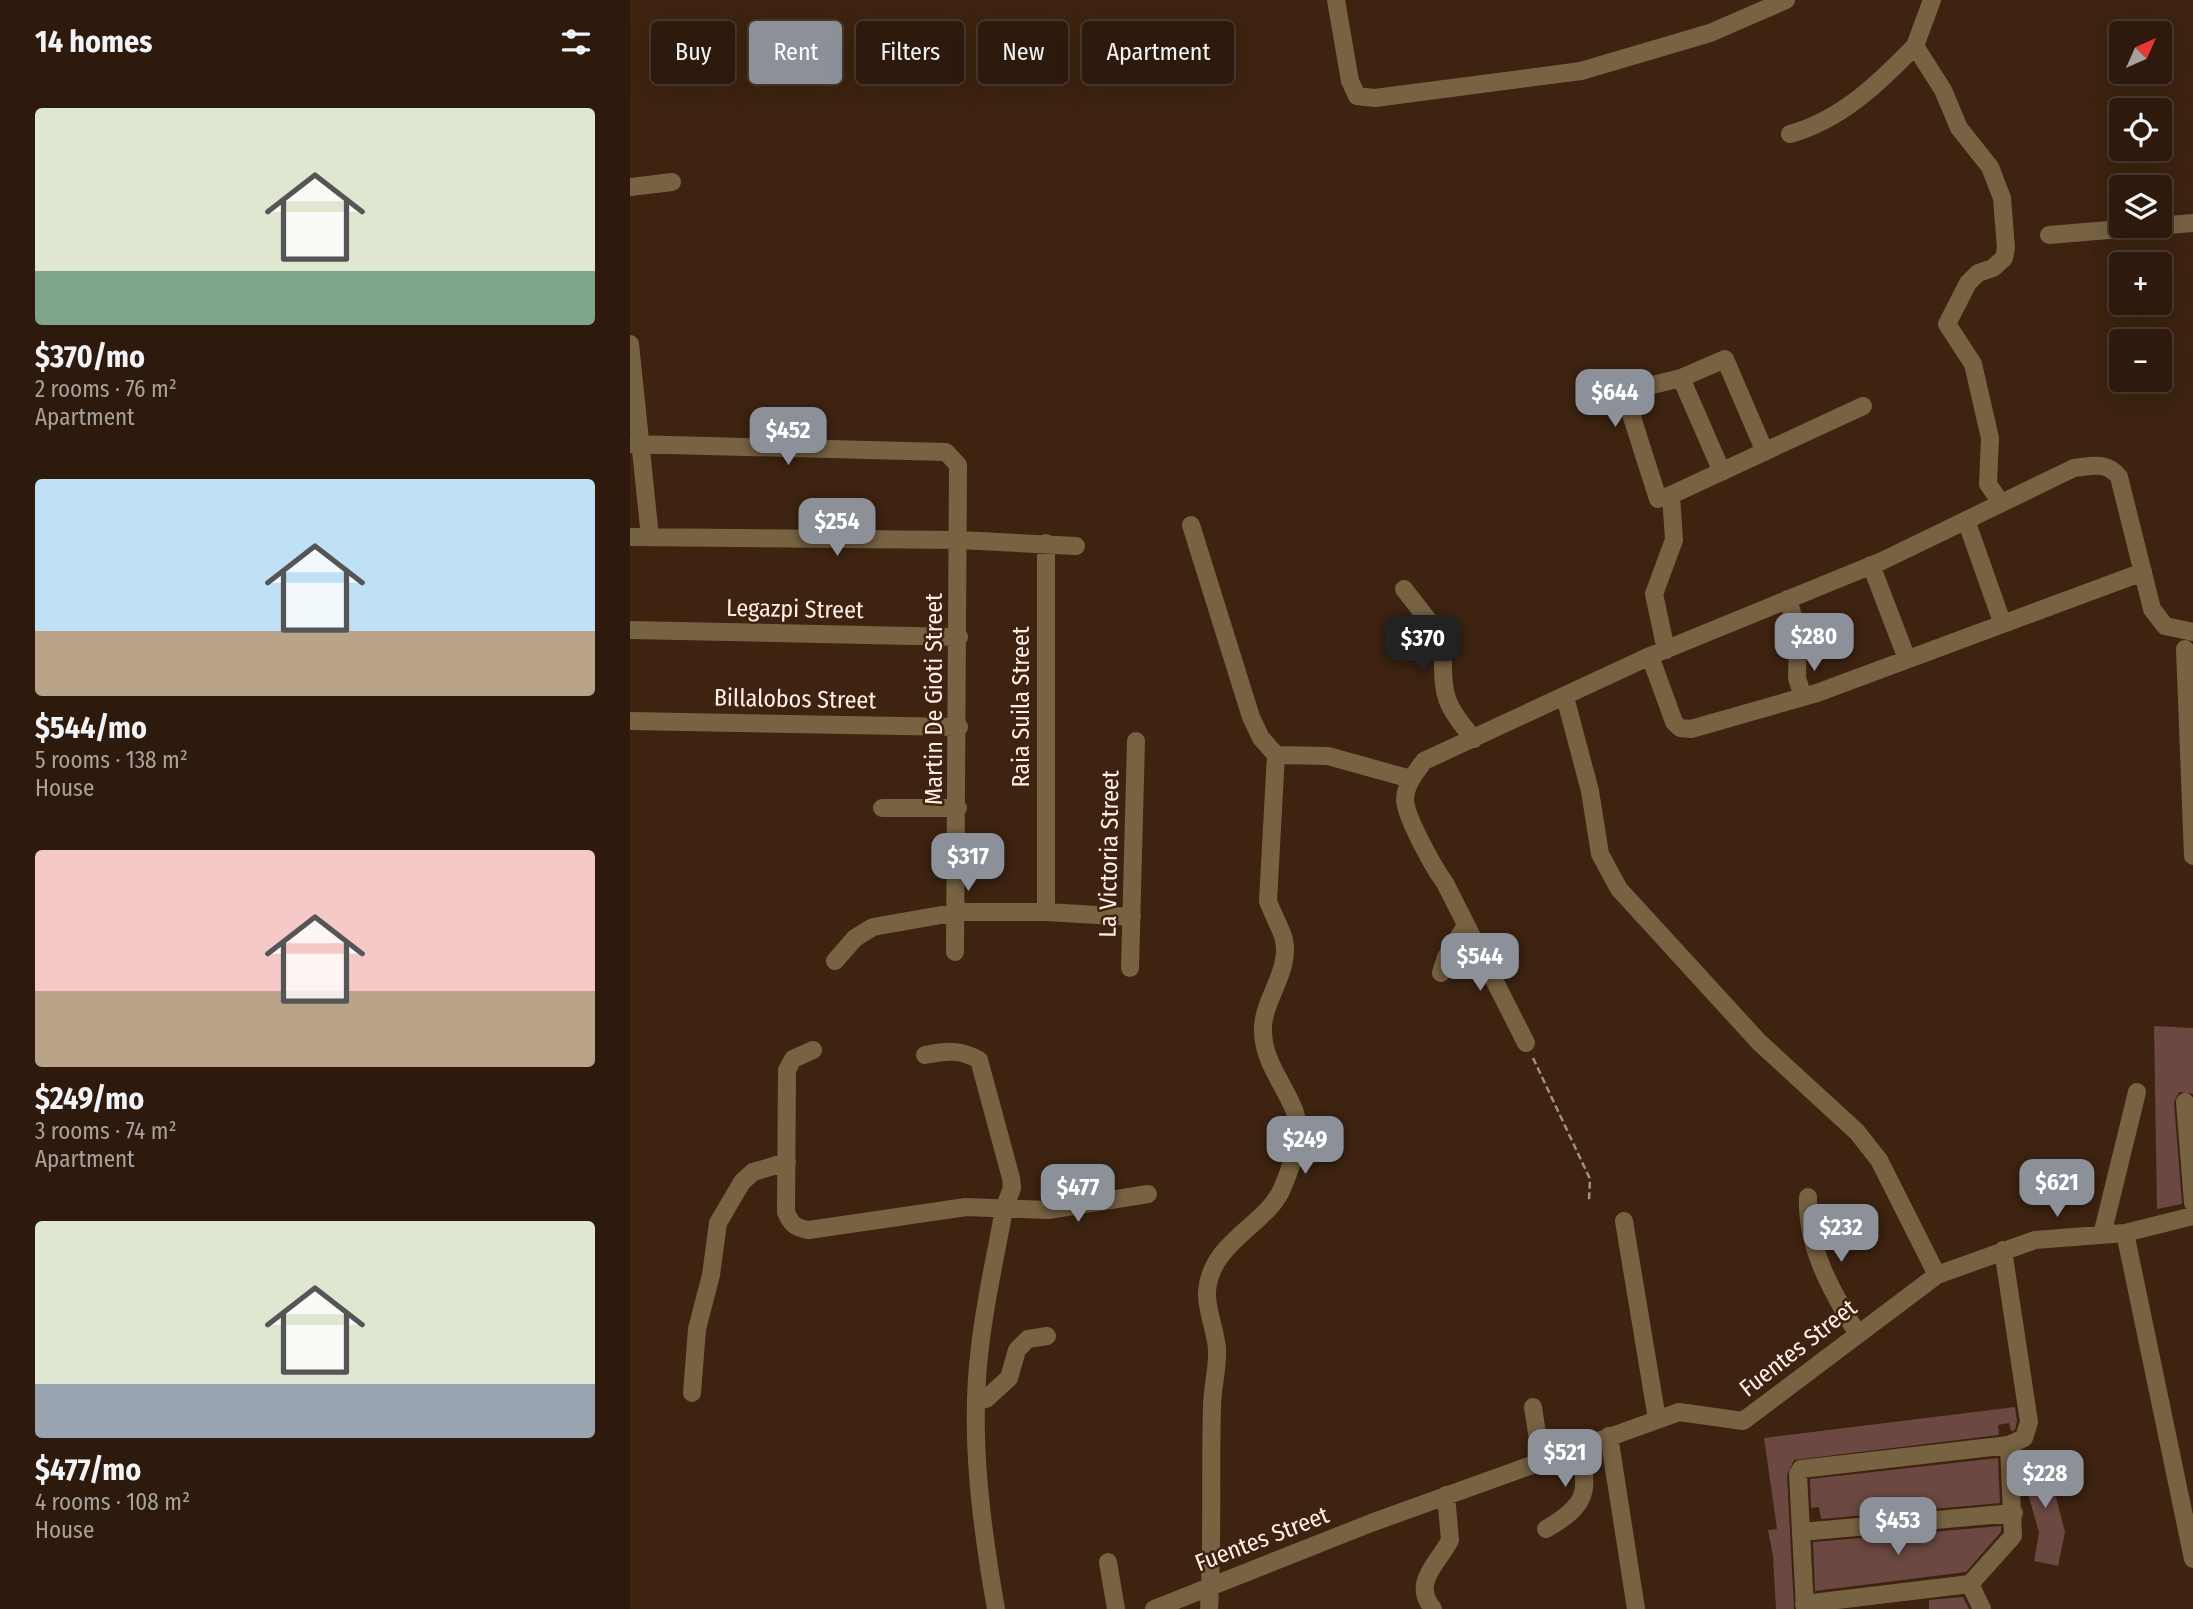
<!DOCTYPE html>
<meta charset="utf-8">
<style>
body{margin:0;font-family:"Fira Sans Condensed",sans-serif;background:#362315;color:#f1f3f6;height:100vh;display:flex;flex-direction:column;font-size:26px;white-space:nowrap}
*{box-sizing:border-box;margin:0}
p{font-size:23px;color:#a7a19d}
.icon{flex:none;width:38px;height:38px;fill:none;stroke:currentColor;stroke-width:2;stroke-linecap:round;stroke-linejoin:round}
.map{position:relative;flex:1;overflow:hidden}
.panel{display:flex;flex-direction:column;background:#2e1a0c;width:630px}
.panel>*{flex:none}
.top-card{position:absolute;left:21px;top:21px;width:665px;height:63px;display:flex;gap:14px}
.needle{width:46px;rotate:45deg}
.controls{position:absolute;left:1479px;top:21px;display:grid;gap:14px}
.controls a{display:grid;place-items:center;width:63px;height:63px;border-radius:7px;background:#2e1a0c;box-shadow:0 7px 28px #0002,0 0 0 2px #49382d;font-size:35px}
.price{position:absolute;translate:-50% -60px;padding:0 16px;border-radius:14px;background:#8c9099;color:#fff;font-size:23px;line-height:46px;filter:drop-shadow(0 2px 4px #0008)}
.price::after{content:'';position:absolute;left:50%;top:42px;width:21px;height:16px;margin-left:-10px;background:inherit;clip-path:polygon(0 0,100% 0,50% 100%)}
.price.current{background:#222;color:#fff}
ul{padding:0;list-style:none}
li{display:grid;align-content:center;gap:14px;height:371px;padding:0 35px}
li span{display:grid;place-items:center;height:217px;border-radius:7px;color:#555}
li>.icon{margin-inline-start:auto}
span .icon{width:126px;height:126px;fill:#fffc;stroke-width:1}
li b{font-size:30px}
h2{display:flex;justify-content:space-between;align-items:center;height:84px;padding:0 35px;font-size:30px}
.pill{padding:0 24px;border-radius:7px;background:#2e1a0c;box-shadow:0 7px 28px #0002,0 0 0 2px #49382d;font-size:24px;line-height:63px}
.pill.current{background:#8c9099;color:#fff}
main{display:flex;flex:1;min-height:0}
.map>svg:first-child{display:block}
.building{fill:#6b4841}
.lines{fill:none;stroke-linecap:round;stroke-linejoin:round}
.path{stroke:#a39082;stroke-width:2.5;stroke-dasharray:7 3.5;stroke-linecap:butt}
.minor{stroke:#776242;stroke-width:18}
.labels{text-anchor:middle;stroke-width:5;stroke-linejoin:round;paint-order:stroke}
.street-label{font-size:24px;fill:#fef0e6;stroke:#3d2310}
</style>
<main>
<section class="panel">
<h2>14 homes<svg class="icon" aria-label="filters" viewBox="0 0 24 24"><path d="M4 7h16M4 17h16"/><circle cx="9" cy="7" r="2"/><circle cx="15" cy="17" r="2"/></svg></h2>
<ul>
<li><span style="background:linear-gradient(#dfe7d0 75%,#7fa58c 0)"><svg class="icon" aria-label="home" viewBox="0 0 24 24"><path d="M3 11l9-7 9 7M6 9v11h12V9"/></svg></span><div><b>$370/mo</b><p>2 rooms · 76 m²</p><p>Apartment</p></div></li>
<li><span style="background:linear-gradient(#bfe0f5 70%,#b9a48a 0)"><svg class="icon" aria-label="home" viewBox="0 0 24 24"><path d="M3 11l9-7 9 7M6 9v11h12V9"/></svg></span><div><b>$544/mo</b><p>5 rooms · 138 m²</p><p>House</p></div></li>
<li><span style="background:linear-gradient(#f6c9c9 65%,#b9a48a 0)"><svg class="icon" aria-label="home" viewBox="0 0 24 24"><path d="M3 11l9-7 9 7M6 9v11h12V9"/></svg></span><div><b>$249/mo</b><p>3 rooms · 74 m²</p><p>Apartment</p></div></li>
<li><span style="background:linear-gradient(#dfe7d0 75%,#9aa5b1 0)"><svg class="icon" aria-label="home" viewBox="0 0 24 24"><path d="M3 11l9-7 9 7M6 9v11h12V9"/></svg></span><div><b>$477/mo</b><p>4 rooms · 108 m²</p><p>House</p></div></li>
</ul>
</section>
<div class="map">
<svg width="1563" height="1609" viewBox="0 0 1563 1609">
<rect width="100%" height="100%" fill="#3d2310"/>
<path class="building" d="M 1524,1026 L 1563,1028 L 1563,1094 L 1549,1092 L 1544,1102 L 1552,1204 L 1527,1209 Z
M 1385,1407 L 1387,1421 L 1385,1430 L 1381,1431 L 1379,1423 L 1368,1425 L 1369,1435 L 1164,1460 L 1157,1475 L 1164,1609 L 1146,1609 L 1143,1556 L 1138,1530 L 1147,1529 L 1134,1438 Z
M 1422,1455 L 1424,1490 L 1435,1532 L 1428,1566 L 1404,1561 L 1409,1533 L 1399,1497 L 1397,1456 Z
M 1368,1458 L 1370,1503 L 1191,1519 L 1189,1507 L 1181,1508 L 1180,1479 Z
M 1371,1526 L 1371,1532 L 1336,1572 L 1185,1591 L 1183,1542 Z
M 1333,1597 L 1339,1609 L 1299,1609 L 1299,1600 Z"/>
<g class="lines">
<path class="path" d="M 903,1058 L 960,1179 L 959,1200"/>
<path class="minor" d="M 706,0 L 720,81 L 727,96 L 745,98 L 951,71 L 1080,33 L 1156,0
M 1302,0 L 1285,46 L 1313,90 L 1329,128 L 1360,167 L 1372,198 L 1376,248 L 1374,258 L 1363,268 L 1348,273 L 1338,283 L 1317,324 L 1343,364 L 1360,438 L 1358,484 L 1371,503
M 1160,134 C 1211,120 1249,83 1285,46
M 0,187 L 42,182
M 1419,235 L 1563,223
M 0,344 L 20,537
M 0,444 L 316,452 L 328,465 L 325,952
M 1092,472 L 1051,378 L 1095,359 L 1135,452
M 1041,495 L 1028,499 L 994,392 L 1051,378
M 1336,520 L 1372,622
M 561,525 L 621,717 L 631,738 L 646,755 L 698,756 L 781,779
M 0,537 L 330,540 L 446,546
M 416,543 L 416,912
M 1241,565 L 1277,659
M 774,589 L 812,638 C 815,690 807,697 844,739
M 1158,599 L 1168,634 L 1167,678 L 1173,697
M 0,630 L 329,637
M 1555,649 L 1563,856
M 1036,650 L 1024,594 L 1044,540 L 1041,495 L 1233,406
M 1020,656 L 1044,722 L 1050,728 L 1061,729 L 1187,693 L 1513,572
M 935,697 L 960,791 L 970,854 L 989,889 L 1129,1042 L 1227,1132 L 1249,1160 L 1307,1275
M 0,721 L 329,727
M 252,808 L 328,808
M 205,961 L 225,938 L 243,927 L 328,912 L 416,912 L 502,917
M 500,968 L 506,741
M 811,973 L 816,957 L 835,927
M 896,1043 L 815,883 C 804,868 776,818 775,800 C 775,785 786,772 794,761 L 1020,656 L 1252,561 L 1444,468 C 1462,466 1477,461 1489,477 L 1522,609 L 1535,626 L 1563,632
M 183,1050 L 163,1059 L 157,1070 L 156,1212 C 161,1224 165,1228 179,1230 L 336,1207 L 418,1210 L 518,1194
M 295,1055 C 316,1051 330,1049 349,1060 L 381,1178 L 382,1188 L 374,1209 C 366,1255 355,1301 350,1347 C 339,1433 351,1524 366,1609
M 1555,1102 L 1563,1203
M 1178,1197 C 1176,1247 1202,1292 1227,1333
M 994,1221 L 1027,1419
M 1495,1233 L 1563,1559
M 1472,1235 L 1507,1092
M 62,1393 L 67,1329 L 81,1275 L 88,1223 L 112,1182 L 123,1172 L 157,1162
M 347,1401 L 356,1399 L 379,1378 L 387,1350 L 398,1339 L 417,1336
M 903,1407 L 911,1459
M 979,1436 L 1006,1609
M 916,1529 C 956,1506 961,1492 948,1447
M 1171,1532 L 1384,1513
M 478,1562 L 486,1609
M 1174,1604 L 1340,1584
M 524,1609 L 741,1523 L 1049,1412 L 1113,1421 L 1307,1275 L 1405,1240 L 1495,1233 L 1563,1216
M 579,1609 C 583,1542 580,1475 582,1407 C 582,1388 588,1369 587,1349 C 586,1331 576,1310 577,1292 C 580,1243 634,1226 651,1191 C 662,1166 675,1131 662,1105 C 651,1080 634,1061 633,1032 C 631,1002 661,972 654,940 C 652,930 642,913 638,901 L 646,755
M 803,1609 C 781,1582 808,1564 820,1540 L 816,1495
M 1175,1609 L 1168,1474 L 1171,1469 L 1379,1445 L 1394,1438 L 1399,1422 L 1373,1250
M 1352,1609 L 1340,1584 L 1383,1536 L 1379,1445"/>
</g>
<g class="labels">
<g class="street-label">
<text transform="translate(165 609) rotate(1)" y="8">Legazpi Street</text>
<text transform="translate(165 699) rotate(1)" y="8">Billalobos Street</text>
<text transform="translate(304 699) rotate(-90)" y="8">Martin De Gioti Street</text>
<text transform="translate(391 707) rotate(-90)" y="8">Raia Suila Street</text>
<text transform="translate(479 854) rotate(-89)" y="8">La Victoria Street</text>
<text transform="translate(1168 1348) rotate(-38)" y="8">Fuentes Street</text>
<text transform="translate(632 1539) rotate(-21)" y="8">Fuentes Street</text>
</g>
</g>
</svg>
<div class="controls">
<a><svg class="needle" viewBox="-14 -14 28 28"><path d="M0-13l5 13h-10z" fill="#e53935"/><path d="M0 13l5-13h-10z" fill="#a7a19d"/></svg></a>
<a><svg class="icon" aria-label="locate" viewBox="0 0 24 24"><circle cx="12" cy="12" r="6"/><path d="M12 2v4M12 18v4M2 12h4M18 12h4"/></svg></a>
<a><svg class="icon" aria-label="layers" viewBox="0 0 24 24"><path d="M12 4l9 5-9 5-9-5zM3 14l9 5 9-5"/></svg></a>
<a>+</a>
<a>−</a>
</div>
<b class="price" style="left:985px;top:429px">$644</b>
<b class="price" style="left:158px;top:467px">$452</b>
<b class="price" style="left:207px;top:558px">$254</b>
<b class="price" style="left:1184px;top:673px">$280</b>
<b class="price current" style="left:793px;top:675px">$370</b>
<b class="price" style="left:338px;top:893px">$317</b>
<b class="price" style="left:850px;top:993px">$544</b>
<b class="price" style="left:675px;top:1176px">$249</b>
<b class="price" style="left:1427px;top:1219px">$621</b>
<b class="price" style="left:448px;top:1224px">$477</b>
<b class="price" style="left:1211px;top:1264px">$232</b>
<b class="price" style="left:935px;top:1489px">$521</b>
<b class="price" style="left:1415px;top:1510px">$228</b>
<b class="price" style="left:1268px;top:1557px">$453</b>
<div class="top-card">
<a class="pill">Buy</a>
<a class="pill current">Rent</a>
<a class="pill">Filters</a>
<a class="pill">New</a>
<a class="pill">Apartment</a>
</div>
</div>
</main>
